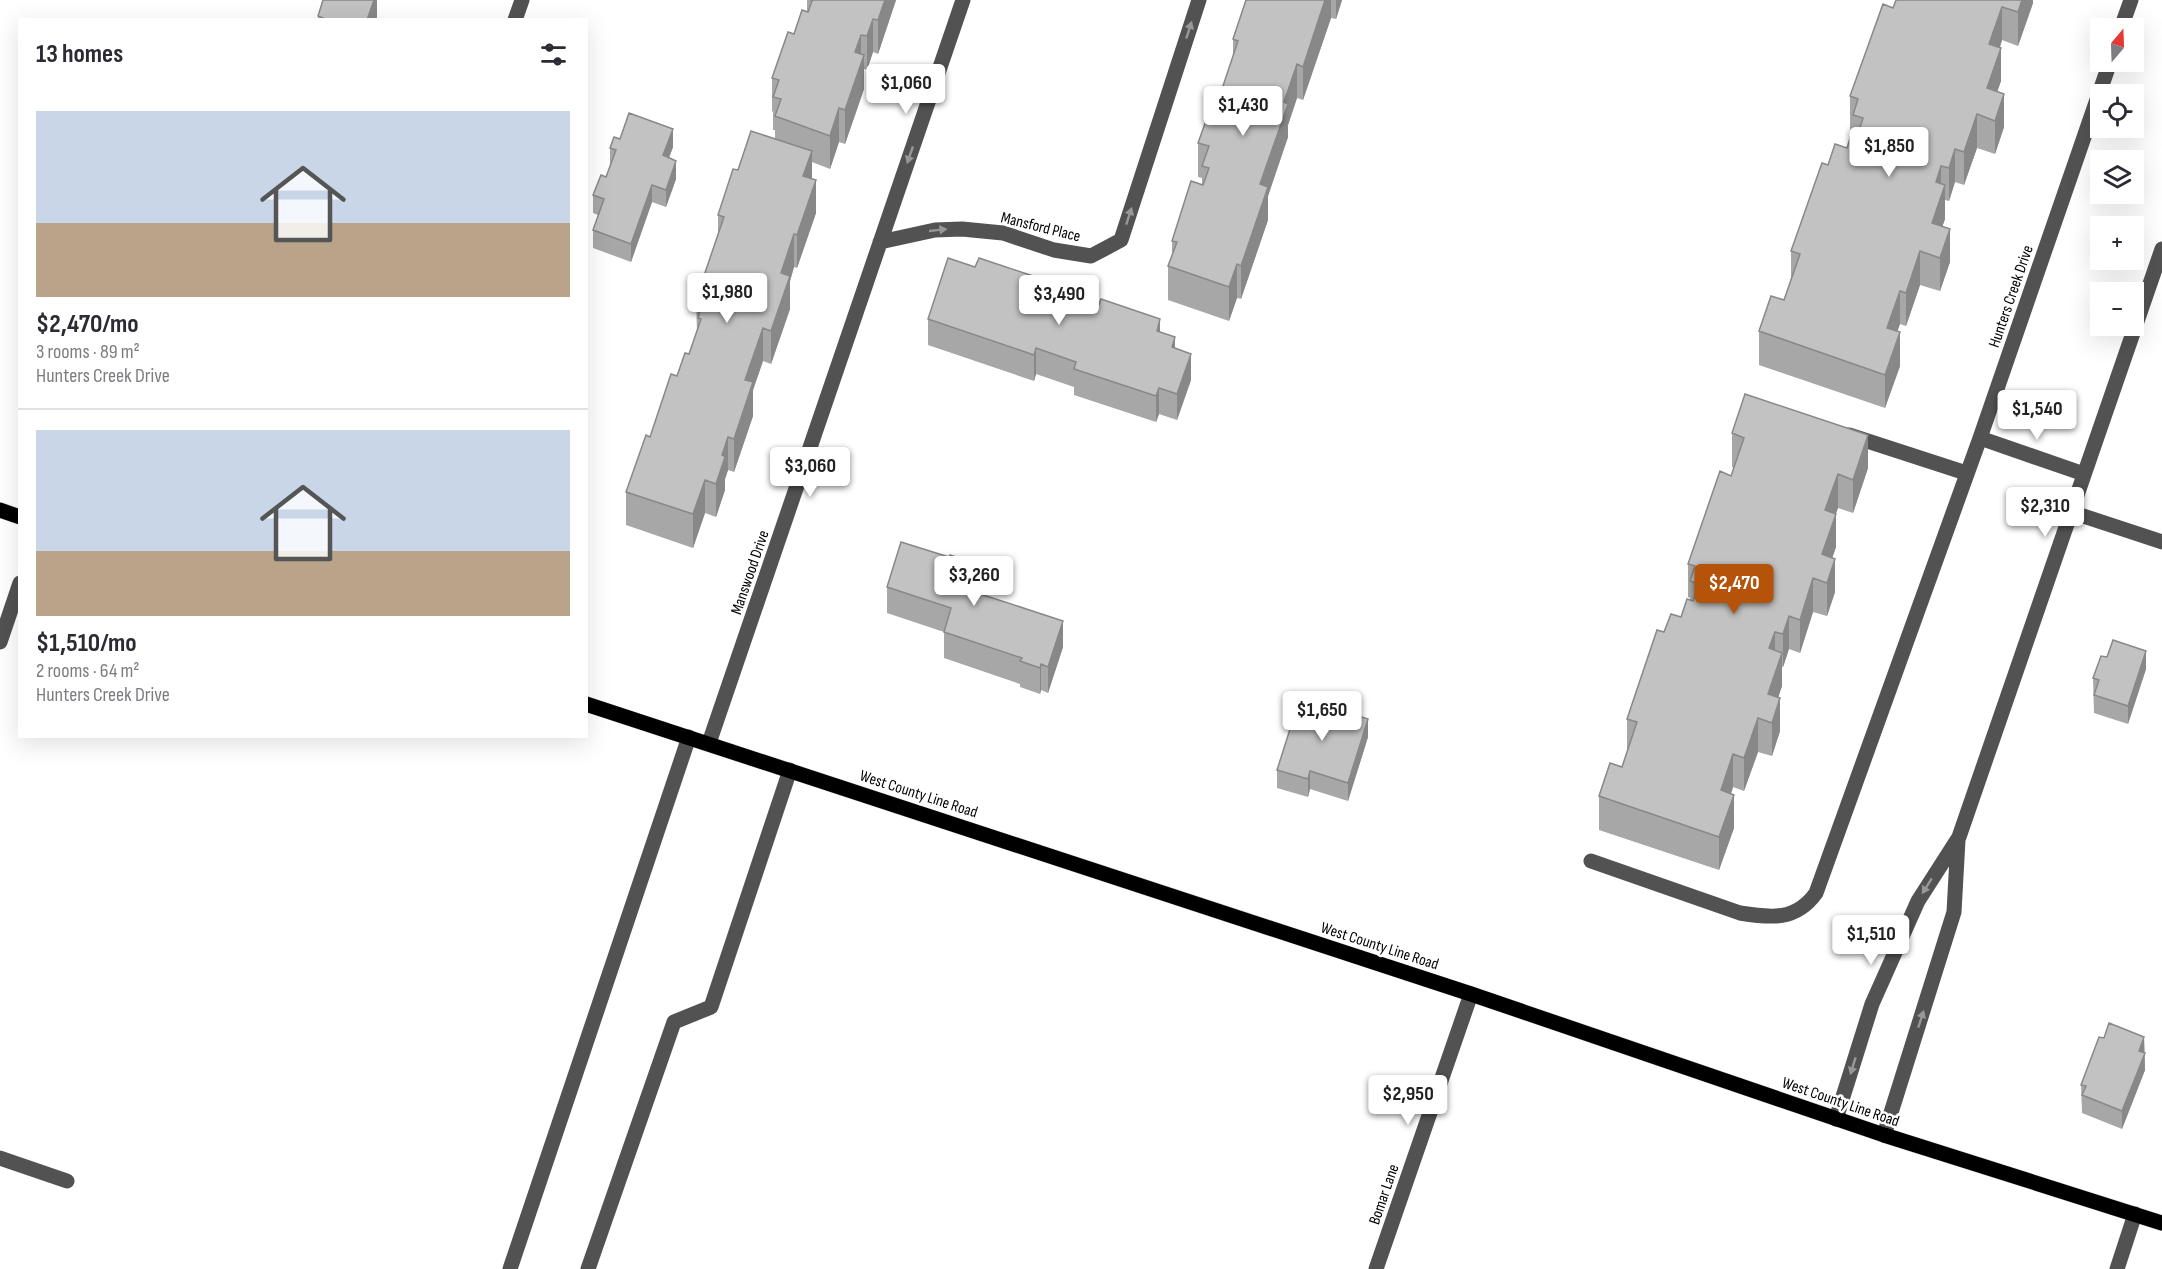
<!DOCTYPE html>
<meta charset="utf-8">
<style>
body{margin:0;font-family:"Sofia Sans Condensed",sans-serif;background:#f7f7f7;color:#2b2b33;height:100vh;display:flex;flex-direction:column;font-size:22px;white-space:nowrap}
*{box-sizing:border-box;margin:0}
p{font-size:20px;color:#7c7c81}
.icon{flex:none;width:33px;height:33px;fill:none;stroke:currentColor;stroke-width:2;stroke-linecap:round;stroke-linejoin:round}
.map{position:relative;flex:1;overflow:hidden}
.sheet{position:absolute;left:18px;top:18px;width:570px;height:720px;display:flex;flex-direction:column;background:#fff;border-radius:0px;box-shadow:0 6px 24px #0002}
.sheet>*{flex:none}
.needle{width:39px;rotate:19deg}
.fabs{position:absolute;left:2090px;top:18px;display:grid;gap:12px}
.fabs a{display:grid;place-items:center;width:54px;height:54px;border-radius:0px;background:#fff;box-shadow:0 6px 24px #0002;font-size:30px}
.price{position:absolute;translate:-50% -51px;padding:0 14px;border-radius:6px;background:#fff;color:#222;font-size:20px;line-height:39px;filter:drop-shadow(0 2px 3px #0008)}
.price::after{content:'';position:absolute;left:50%;top:36px;width:18px;height:14px;margin-left:-9px;background:inherit;clip-path:polygon(0 0,100% 0,50% 100%)}
.price.current{background:#b45309;color:#fff}
ul{padding:0;list-style:none}
li{display:grid;align-content:center;gap:12px;height:318px;padding:0 18px}
li+li{border-top:2px solid #e1e1e2}
li span{display:grid;place-items:center;height:186px;border-radius:0px;color:#555}
li>.icon{margin-inline-start:auto}
span .icon{width:108px;height:108px;fill:#fffc;stroke-width:1}
li b{font-size:26px}
h2{display:flex;justify-content:space-between;align-items:center;height:72px;padding:0 18px;font-size:26px}
.map>svg:first-child{display:block}
.lines{fill:none;stroke-linecap:round;stroke-linejoin:round}
.major-casing{stroke:#dbdbdb;stroke-width:16}
.minor{stroke:#525252;stroke-width:15}
.major{stroke:#000;stroke-width:15}
.wall{fill:#a7a7a7}
.shaded-wall{fill:#888}
.building{fill:#c2c2c2;stroke:#888;stroke-width:1.5}
.oneway{fill:#979797}
.labels{text-anchor:middle;stroke-width:5;stroke-linejoin:round;paint-order:stroke}
.street-label{font-size:16px;fill:#000;stroke:#fff}
</style>
<div class="map">
<svg width="2162" height="1269" viewBox="0 0 2162 1269">
<rect width="100%" height="100%" fill="#fff"/>
<g class="lines">
<g class="major-casing">
<path id="major" d="M 0,510 L 20,517
M 586,704 L 1471,994 L 1884,1135 L 2162,1223"/>
</g>
<path class="minor" d="M 515,20 L 522,0
M 2121,28 L 2131,0
M 880,242 L 935,230 L 962,229 L 1003,233 L 1054,250 L 1091,256 L 1121,240 L 1199,0
M 1849,435 L 1966,473
M 1980,438 L 2084,474
M 2071,512 L 2162,542
M 0,642 L 20,583
M 709,743 L 963,0
M 1591,861 L 1740,913 C 1771,918 1796,921 1816,893 L 1980,438 L 2110,62
M 1836,1119 L 1872,1004 L 1918,901 L 1959,837 L 2162,249
M 1884,1135 L 1954,912 L 1958,840
M 0,1158 L 67,1181
M 510,1269 L 689,737
M 588,1269 L 674,1022 L 711,1007 L 790,770
M 1376,1269 L 1471,994
M 2117,1269 L 2135,1214"/>
<use href="#major" class="major"/>
</g>
<path class="wall" d="M 377,0 L 377,17 L 376,20 L 318,20 L 318,16 Z
M 807,0 L 896,0 L 878,54 L 873,52 L 867,70 L 864,69 L 864,89 L 845,144 L 839,142 L 830,169 L 812,162 L 812,179 L 816,213 L 797,268 L 794,267 L 790,281 L 790,309 L 771,364 L 763,361 L 753,390 L 753,416 L 734,472 L 728,470 L 725,479 L 725,490 L 716,517 L 705,513 L 693,548 L 626,525 L 626,492 L 677,376 L 689,354 L 697,332 L 696,299 L 718,235 L 718,215 L 738,170 L 775,139 L 775,130 L 773,130 L 773,112 L 772,111 L 772,78 L 794,34 L 807,12 Z
M 1246,0 L 1342,0 L 1336,19 L 1331,18 L 1303,100 L 1297,98 L 1288,125 L 1288,137 L 1268,196 L 1268,220 L 1241,299 L 1237,298 L 1229,321 L 1168,300 L 1168,266 L 1172,257 L 1172,241 L 1202,185 L 1202,178 L 1198,177 L 1198,143 L 1222,89 L 1233,57 L 1233,39 Z
M 2033,0 L 2033,3 L 2018,46 L 2002,40 L 2000,48 L 2001,81 L 1997,92 L 2004,127 L 1995,154 L 1977,148 L 1964,185 L 1955,182 L 1949,201 L 1945,200 L 1945,219 L 1942,227 L 1950,262 L 1940,291 L 1920,285 L 1906,326 L 1900,324 L 1897,331 L 1900,366 L 1885,408 L 1759,365 L 1759,331 L 1784,300 L 1791,279 L 1791,251 L 1828,165 L 1847,148 L 1853,132 L 1853,131 L 1850,130 L 1850,96 L 1893,8 Z
M 620,139 L 673,147 L 669,158 L 676,179 L 666,207 L 652,202 L 631,262 L 593,248 L 593,230 L 598,215 L 593,213 L 593,195 L 606,177 L 610,166 L 610,148 Z
M 1036,290 L 1048,294 L 1096,306 L 1160,332 L 1175,348 L 1191,380 L 1177,420 L 1159,414 L 1156,422 L 1074,395 L 1074,387 L 1036,374 L 1034,381 L 928,345 L 928,319 Z
M 1732,433 L 1868,468 L 1853,513 L 1838,508 L 1836,513 L 1836,547 L 1832,558 L 1835,592 L 1827,616 L 1813,612 L 1800,653 L 1789,649 L 1783,667 L 1782,667 L 1782,686 L 1778,697 L 1780,731 L 1772,756 L 1758,752 L 1744,791 L 1733,787 L 1731,794 L 1734,828 L 1719,870 L 1599,830 L 1599,796 L 1622,767 L 1627,751 L 1627,719 L 1664,632 L 1681,617 L 1690,600 L 1690,598 L 1688,597 L 1688,564 L 1731,476 L 1734,468 L 1732,467 Z
M 887,587 L 973,589 L 972,591 L 1063,647 L 1048,693 L 1041,690 L 1040,694 L 1020,687 L 1020,684 L 944,658 L 944,632 L 887,613 Z
M 2107,657 L 2146,669 L 2128,724 L 2094,713 L 2093,678 Z
M 1368,737 L 1348,801 L 1310,789 L 1308,797 L 1277,788 L 1277,770 Z
M 2144,1037 L 2145,1070 L 2122,1129 L 2082,1113 L 2081,1085 L 2104,1038 Z"/>
<path class="shaded-wall" d="M 374,0 L 377,0 L 377,17 L 376,20 L 367,20 Z
M 885,0 L 896,0 L 878,54 L 878,20 Z
M 1325,0 L 1331,0 L 1331,18 L 1303,100 L 1303,67 Z
M 1336,0 L 1342,0 L 1336,19 Z
M 2022,0 L 2033,0 L 2033,3 L 2018,46 L 2018,12 Z
M 2002,7 L 2002,40 L 1989,77 L 1989,44 Z
M 873,19 L 873,52 L 867,70 L 867,36 Z
M 861,35 L 861,63 L 864,55 L 864,89 L 845,144 L 845,110 L 855,52 Z
M 2001,48 L 2001,81 L 1988,118 L 1987,88 Z
M 1297,64 L 1297,98 L 1288,125 L 1288,137 L 1268,196 L 1268,220 L 1241,299 L 1241,266 L 1260,184 L 1284,102 Z
M 2004,94 L 2004,127 L 1995,154 L 1995,121 Z
M 839,108 L 839,142 L 830,169 L 830,136 Z
M 1977,114 L 1977,148 L 1964,185 L 1964,152 Z
M 673,129 L 673,147 L 663,173 L 663,155 Z
M 1955,149 L 1955,182 L 1949,201 L 1949,168 Z
M 812,151 L 812,184 L 803,176 Z
M 676,161 L 676,179 L 666,207 L 666,190 Z
M 1941,166 L 1941,197 L 1945,185 L 1945,219 L 1932,256 L 1932,223 L 1936,182 Z
M 816,180 L 816,213 L 797,268 L 797,235 Z
M 652,185 L 652,202 L 631,262 L 631,244 Z
M 1950,229 L 1950,262 L 1940,291 L 1940,258 Z
M 794,234 L 794,267 L 790,281 L 790,309 L 771,364 L 771,331 L 781,273 Z
M 1920,251 L 1920,285 L 1906,326 L 1906,293 Z
M 1237,264 L 1237,298 L 1229,321 L 1229,287 Z
M 1036,277 L 1036,303 L 1032,289 Z
M 1900,291 L 1900,324 L 1887,361 L 1887,328 Z
M 1096,292 L 1096,318 L 1092,305 Z
M 1160,319 L 1160,345 L 1157,331 Z
M 763,328 L 763,361 L 753,390 L 753,416 L 734,472 L 734,439 L 745,380 Z
M 1900,332 L 1900,366 L 1885,408 L 1885,375 Z
M 1175,337 L 1175,363 L 1172,347 Z
M 1036,348 L 1036,374 L 1034,381 L 1034,355 Z
M 1191,354 L 1191,380 L 1177,420 L 1177,394 Z
M 1159,388 L 1159,414 L 1156,422 L 1156,396 Z
M 1868,435 L 1868,468 L 1853,513 L 1853,480 Z
M 728,437 L 728,470 L 725,479 L 725,490 L 716,517 L 716,484 L 722,455 Z
M 1838,474 L 1838,508 L 1825,543 L 1825,510 Z
M 705,480 L 705,513 L 693,548 L 693,514 Z
M 1836,514 L 1836,547 L 1824,582 L 1822,554 Z
M 1835,559 L 1835,592 L 1827,616 L 1827,583 Z
M 973,563 L 973,589 L 965,615 L 965,589 Z
M 1813,578 L 1813,612 L 1800,653 L 1800,620 Z
M 1789,616 L 1789,649 L 1783,667 L 1783,634 Z
M 1063,621 L 1063,647 L 1048,693 L 1048,667 Z
M 1775,632 L 1775,665 L 1769,648 Z
M 2146,651 L 2146,669 L 2128,724 L 2128,706 Z
M 1782,653 L 1782,686 L 1770,722 L 1768,694 Z
M 1041,664 L 1041,690 L 1040,694 L 1040,668 Z
M 1780,698 L 1780,731 L 1772,756 L 1772,723 Z
M 1758,718 L 1758,752 L 1744,791 L 1744,758 Z
M 1368,719 L 1368,737 L 1348,801 L 1348,783 Z
M 1733,754 L 1733,787 L 1721,824 L 1721,790 Z
M 1310,771 L 1310,789 L 1308,797 L 1308,779 Z
M 1734,795 L 1734,828 L 1719,870 L 1719,837 Z
M 2144,1037 L 2145,1070 L 2122,1129 L 2122,1111 L 2139,1051 Z"/>
<path class="building" d="M 323,0 L 374,0 L 367,20 L 328,20 L 318,16 Z
M 811,0 L 885,0 L 878,20 L 873,19 L 867,36 L 861,35 L 855,52 L 864,55 L 845,110 L 839,108 L 830,136 L 775,116 L 781,99 L 773,97 L 779,80 L 772,78 L 788,32 L 794,34 L 802,10 L 808,12 L 812,1 Z
M 1246,0 L 1325,0 L 1303,67 L 1297,64 L 1284,102 L 1288,104 L 1260,184 L 1268,187 L 1241,266 L 1237,264 L 1229,287 L 1168,266 L 1177,242 L 1172,241 L 1191,181 L 1203,185 L 1209,168 L 1202,166 L 1209,146 L 1198,143 L 1218,87 L 1222,89 L 1238,41 L 1233,39 Z
M 1896,0 L 2022,0 L 2018,12 L 2002,7 L 1989,44 L 2001,48 L 1987,88 L 2004,94 L 1995,121 L 1977,114 L 1964,152 L 1955,149 L 1949,168 L 1941,166 L 1936,182 L 1945,185 L 1932,223 L 1950,229 L 1940,258 L 1920,251 L 1906,293 L 1900,291 L 1887,328 L 1900,332 L 1885,375 L 1759,331 L 1771,296 L 1784,300 L 1800,254 L 1791,251 L 1822,163 L 1828,165 L 1835,144 L 1847,148 L 1852,132 L 1858,134 L 1863,118 L 1853,115 L 1858,99 L 1850,96 L 1883,4 L 1893,8 Z
M 629,113 L 673,129 L 663,155 L 676,161 L 666,190 L 652,185 L 631,244 L 593,230 L 604,199 L 593,195 L 601,175 L 606,177 L 616,150 L 610,148 L 614,137 L 620,139 Z
M 751,131 L 812,151 L 803,176 L 816,180 L 797,235 L 794,234 L 781,273 L 790,276 L 771,331 L 763,328 L 745,380 L 753,382 L 734,439 L 728,437 L 722,455 L 725,457 L 716,484 L 705,480 L 693,514 L 626,492 L 646,435 L 650,437 L 671,374 L 677,376 L 685,353 L 689,354 L 701,319 L 698,318 L 703,301 L 696,299 L 724,217 L 718,215 L 733,169 L 738,170 Z
M 948,258 L 975,267 L 979,258 L 1036,277 L 1032,289 L 1048,294 L 1050,289 L 1069,295 L 1073,285 L 1096,292 L 1092,305 L 1098,307 L 1101,299 L 1160,319 L 1157,331 L 1175,337 L 1172,347 L 1191,354 L 1177,394 L 1159,388 L 1156,396 L 1074,369 L 1076,362 L 1036,348 L 1034,355 L 928,319 Z
M 1745,394 L 1868,435 L 1853,480 L 1838,474 L 1825,510 L 1836,514 L 1822,554 L 1835,559 L 1827,583 L 1813,578 L 1800,620 L 1789,616 L 1783,634 L 1775,632 L 1769,648 L 1782,653 L 1768,694 L 1780,698 L 1772,723 L 1758,718 L 1744,758 L 1733,754 L 1721,790 L 1734,795 L 1719,837 L 1599,796 L 1610,763 L 1622,767 L 1637,722 L 1627,719 L 1657,630 L 1664,632 L 1671,614 L 1681,617 L 1687,599 L 1693,601 L 1699,584 L 1690,581 L 1695,566 L 1688,564 L 1720,471 L 1731,476 L 1744,438 L 1732,433 Z
M 901,542 L 949,557 L 950,555 L 973,563 L 965,589 L 1063,621 L 1048,667 L 1041,664 L 1040,668 L 1020,661 L 1022,658 L 944,632 L 951,608 L 887,587 Z
M 2113,640 L 2146,651 L 2128,706 L 2094,695 L 2099,680 L 2093,678 L 2101,656 L 2107,657 Z
M 1300,698 L 1368,719 L 1348,783 L 1310,771 L 1308,779 L 1277,770 Z
M 2109,1023 L 2144,1037 L 2139,1051 L 2145,1053 L 2122,1111 L 2082,1095 L 2086,1086 L 2081,1085 L 2099,1037 L 2104,1038 Z"/>
<defs><path id="oneway-solid" d="M-6-.8H1V-3.2L6.5 0L1 3.2V.8H-6Z" transform="scale(1.5)"/></defs>
<g class="oneway">
<use href="#oneway-solid" transform="translate(1189 30) rotate(-72)"/>
<use href="#oneway-solid" transform="translate(910 155) rotate(109)"/>
<use href="#oneway-solid" transform="translate(1129 216) rotate(-72)"/>
<use href="#oneway-solid" transform="translate(938 230) rotate(-6)"/>
<use href="#oneway-solid" transform="translate(1927 886) rotate(122)"/>
<use href="#oneway-solid" transform="translate(1921 1019) rotate(-72)"/>
<use href="#oneway-solid" transform="translate(1853 1066) rotate(107)"/>
</g>
<g class="labels">
<g class="street-label">
<text transform="translate(1041 226) rotate(14)" y="6">Mansford Place</text>
<text transform="translate(2010 296) rotate(-71)" y="6">Hunters Creek Drive</text>
<text transform="translate(749 572) rotate(-71)" y="6">Manswood Drive</text>
<text transform="translate(919 793) rotate(18)" y="6">West County Line Road</text>
<text transform="translate(1380 945) rotate(18)" y="6">West County Line Road</text>
<text transform="translate(1841 1101) rotate(19)" y="6">West County Line Road</text>
<text transform="translate(1383 1194) rotate(-71)" y="6">Bomar Lane</text>
</g>
</g>
</svg>
<div class="fabs">
<a><svg class="needle" viewBox="-14 -14 28 28"><path d="M0-13l5 13h-10z" fill="#e53935"/><path d="M0 13l5-13h-10z" fill="#7c7c81"/></svg></a>
<a><svg class="icon" aria-label="locate" viewBox="0 0 24 24"><circle cx="12" cy="12" r="6"/><path d="M12 2v4M12 18v4M2 12h4M18 12h4"/></svg></a>
<a><svg class="icon" aria-label="layers" viewBox="0 0 24 24"><path d="M12 4l9 5-9 5-9-5zM3 14l9 5 9-5"/></svg></a>
<a>+</a>
<a>−</a>
</div>
<b class="price" style="left:906px;top:115px">$1,060</b>
<b class="price" style="left:1243px;top:137px">$1,430</b>
<b class="price" style="left:1889px;top:178px">$1,850</b>
<b class="price" style="left:727px;top:324px">$1,980</b>
<b class="price" style="left:1059px;top:326px">$3,490</b>
<b class="price" style="left:2037px;top:441px">$1,540</b>
<b class="price" style="left:810px;top:498px">$3,060</b>
<b class="price" style="left:2045px;top:538px">$2,310</b>
<b class="price" style="left:974px;top:607px">$3,260</b>
<b class="price current" style="left:1734px;top:615px">$2,470</b>
<b class="price" style="left:1322px;top:742px">$1,650</b>
<b class="price" style="left:1871px;top:966px">$1,510</b>
<b class="price" style="left:1408px;top:1126px">$2,950</b>
<section class="sheet">
<h2>13 homes<svg class="icon" aria-label="filters" viewBox="0 0 24 24"><path d="M4 7h16M4 17h16"/><circle cx="9" cy="7" r="2"/><circle cx="15" cy="17" r="2"/></svg></h2>
<ul>
<li><span style="background:linear-gradient(#c9d6e8 60%,#b9a48a 0)"><svg class="icon" aria-label="home" viewBox="0 0 24 24"><path d="M3 11l9-7 9 7M6 9v11h12V9"/></svg></span><div><b>$2,470/mo</b><p>3 rooms · 89 m²</p><p>Hunters Creek Drive</p></div></li>
<li><span style="background:linear-gradient(#c9d6e8 65%,#b9a48a 0)"><svg class="icon" aria-label="home" viewBox="0 0 24 24"><path d="M3 11l9-7 9 7M6 9v11h12V9"/></svg></span><div><b>$1,510/mo</b><p>2 rooms · 64 m²</p><p>Hunters Creek Drive</p></div></li>
</ul>
</section>
</div>
